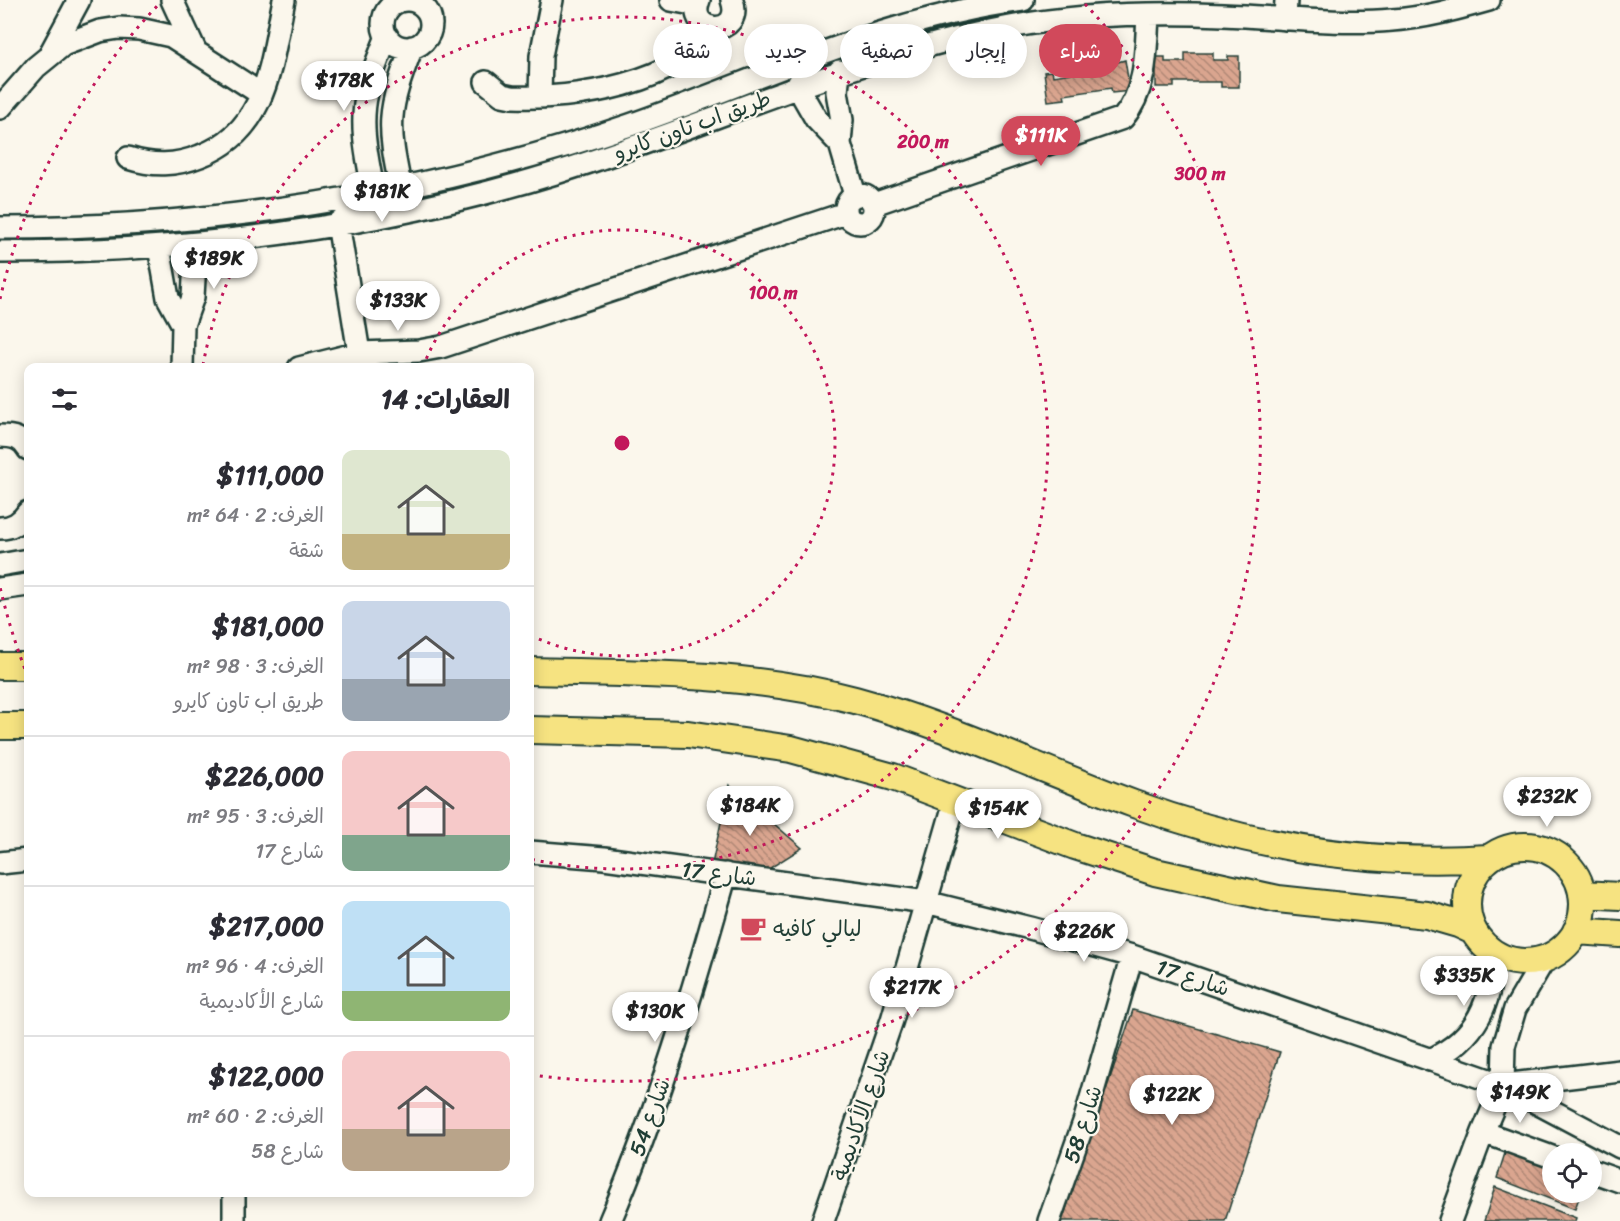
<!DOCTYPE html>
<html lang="ar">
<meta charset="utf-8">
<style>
body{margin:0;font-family:Sriracha,"Playpen Sans Arabic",sans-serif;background:#f2f2f3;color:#2b2b33;direction:rtl;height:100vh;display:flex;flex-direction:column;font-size:22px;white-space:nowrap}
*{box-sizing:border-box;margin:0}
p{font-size:20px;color:#7c7c81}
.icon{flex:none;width:33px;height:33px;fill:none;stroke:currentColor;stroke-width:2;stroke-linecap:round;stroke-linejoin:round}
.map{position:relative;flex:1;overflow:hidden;direction:ltr}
.drawer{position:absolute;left:24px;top:363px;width:510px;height:834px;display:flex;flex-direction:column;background:#fff;border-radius:12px;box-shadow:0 3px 15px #0003;direction:rtl}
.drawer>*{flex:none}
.guide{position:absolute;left:552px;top:24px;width:570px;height:54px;direction:rtl;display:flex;gap:12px}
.controls{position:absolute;left:1542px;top:1143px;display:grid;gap:12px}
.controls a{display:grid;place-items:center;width:60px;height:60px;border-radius:50%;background:#fff;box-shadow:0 3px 15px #0003;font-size:30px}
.price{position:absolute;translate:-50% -51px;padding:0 14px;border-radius:21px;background:#fff;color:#222;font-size:20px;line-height:39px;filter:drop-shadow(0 2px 3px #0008)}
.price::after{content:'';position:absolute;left:50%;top:36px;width:18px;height:14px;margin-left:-9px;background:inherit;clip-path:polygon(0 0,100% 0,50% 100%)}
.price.selected{background:#d1495b;color:#fff}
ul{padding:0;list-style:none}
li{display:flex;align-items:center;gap:18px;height:150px;padding:0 24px}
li+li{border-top:2px solid #e1e1e2}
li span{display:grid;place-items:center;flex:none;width:168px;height:120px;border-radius:12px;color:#555}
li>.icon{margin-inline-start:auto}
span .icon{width:72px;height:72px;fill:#fffc;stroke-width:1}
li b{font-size:26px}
h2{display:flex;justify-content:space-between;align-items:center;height:72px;padding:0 24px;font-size:26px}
.pill{padding:0 21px;border-radius:27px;background:#fff;box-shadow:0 3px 15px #0003;font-size:21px;line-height:54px}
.pill.selected{background:#d1495b;color:#fff}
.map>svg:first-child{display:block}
.building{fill:url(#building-back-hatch);stroke:#1f3d34;stroke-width:1.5}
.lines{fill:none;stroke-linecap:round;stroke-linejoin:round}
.minor-casing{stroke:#1f3d34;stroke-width:26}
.major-casing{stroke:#1f3d34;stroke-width:30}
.minor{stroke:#fbf7ec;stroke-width:21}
.major{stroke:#f6e381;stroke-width:26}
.ring{fill:none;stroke:#c2185b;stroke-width:3;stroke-dasharray:3 6}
.labels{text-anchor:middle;stroke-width:4.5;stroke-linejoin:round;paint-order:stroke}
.street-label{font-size:22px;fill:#1f3d34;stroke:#fbf7ec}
.poi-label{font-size:22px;fill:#1f3d34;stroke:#fbf7ec;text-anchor:start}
.centre{fill:#c2185b;stroke:#fbf7ec;stroke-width:3}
.ring-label{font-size:18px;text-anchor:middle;font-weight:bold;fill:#c2185b;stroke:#fbf7ec;stroke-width:4.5;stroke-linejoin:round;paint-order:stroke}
</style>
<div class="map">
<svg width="1620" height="1221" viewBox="0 0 1620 1221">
<defs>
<pattern id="building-back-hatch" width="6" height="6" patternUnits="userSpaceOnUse" patternTransform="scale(1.5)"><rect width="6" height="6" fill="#daa58f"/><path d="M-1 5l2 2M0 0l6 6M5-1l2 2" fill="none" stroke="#b08876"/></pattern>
</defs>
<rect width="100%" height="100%" fill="#fbf7ec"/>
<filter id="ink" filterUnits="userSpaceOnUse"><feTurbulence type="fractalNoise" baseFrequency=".0167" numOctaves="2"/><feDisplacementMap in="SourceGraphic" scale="12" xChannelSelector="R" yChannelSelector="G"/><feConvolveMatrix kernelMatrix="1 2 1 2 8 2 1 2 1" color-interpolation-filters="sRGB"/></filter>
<g filter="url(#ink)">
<path class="building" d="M 1185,53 L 1213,53 L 1213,60 L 1228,60 L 1228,56 L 1239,56 L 1239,87 L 1221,87 L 1221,82 L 1174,82 L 1174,87 L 1156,87 L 1156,57 L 1165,57 L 1165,62 L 1185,62 Z
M 1099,60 L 1100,67 L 1125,60 L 1130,91 L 1112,93 L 1111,88 L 1064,95 L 1065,99 L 1048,101 L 1044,72 L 1052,71 L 1053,76 L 1073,73 L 1071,64 Z
M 729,785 L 802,848 L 767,870 L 712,864 Z
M 1133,1010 L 1280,1052 L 1225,1221 L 1062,1221 Z
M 1507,1147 L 1552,1163 L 1552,1192 L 1581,1192 L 1575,1209 L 1497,1178 Z
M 1495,1187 L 1576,1218 L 1575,1221 L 1484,1221 Z"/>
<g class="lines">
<g class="minor-casing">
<path id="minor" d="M 172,0 L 195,50
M 671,0 L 697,5
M 699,0 C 685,35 745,38 732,0
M383 24a24 24 0 1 1 48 0a24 24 0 1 1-48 0Z
M 1285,19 L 1286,0
M 51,52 L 79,0
M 839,71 L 837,92 L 842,120 L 840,144 L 855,195
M 804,74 L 797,86 L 816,119 L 840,144
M 486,82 L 502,95 L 512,97 C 575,100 678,84 715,28
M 540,96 L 541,56 L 552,0
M 0,108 L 36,67 L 63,45 L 100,31 L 119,28 L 139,29 L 171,36 L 261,94
M 128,158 C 153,166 175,166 200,156 C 268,131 271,62 284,0
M 374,194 C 368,161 359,127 367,93 C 371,74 380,55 387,36
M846 209a14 14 0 1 1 28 0a14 14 0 1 1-28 0Z
M 389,198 L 401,190 C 387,123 387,112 412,47
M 874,204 L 1123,118 C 1147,90 1146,50 1148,14
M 349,214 L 338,223 L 359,353 L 364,360 L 379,368
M 0,228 C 216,228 425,195 630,125 C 760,80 884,18 1023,0
M 159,247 L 168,298 L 183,325
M 0,252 C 188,252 379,228 559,172 C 710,125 853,56 1010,27 C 1080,14 1152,12 1223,15 C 1279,17 1336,25 1392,20 C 1425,18 1457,9 1489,0
M 182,368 L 183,325 L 193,297 L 196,244
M 299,368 L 359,353 L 419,351 L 441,347 L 846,213
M 0,436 C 13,436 22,438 28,449
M 0,528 C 13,528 21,522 28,512
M 0,565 L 28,560
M 0,589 L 28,585
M 530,852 L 604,858 L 926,902 L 1030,928 L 1132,956 L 1503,1085 L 1620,1147
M 0,863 L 28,860
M 1545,958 L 1515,1009 L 1504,1046 L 1503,1085 L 1483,1132 L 1552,1157
M 1430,1060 C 1476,1039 1495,1001 1491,951
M 1503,1085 L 1620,1071
M 1592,1171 L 1620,1181
M 234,1221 L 234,1192
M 610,1221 C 658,1109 693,991 726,874
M 823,1221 L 892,1020 L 955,801
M 1049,1221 L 1085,1119 L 1132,956
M 1450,1221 L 1483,1132"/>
</g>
<g class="major-casing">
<path id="major" d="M 0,666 L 28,666
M 530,671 C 639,674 748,672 855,700 C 951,726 1041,770 1134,804 C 1248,846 1368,866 1489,858
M 0,726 L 28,726
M 530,730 L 688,734 L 791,749 L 893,777 L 1075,846 L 1155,872 L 1278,899 L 1427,915 L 1458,924 L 1473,931
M1467 904a58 58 0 1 1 116 0a58 58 0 1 1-116 0Z
M 1582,894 L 1620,896
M 1576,931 L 1620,934"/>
</g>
<use href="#minor" class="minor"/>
<use href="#major" class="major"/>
</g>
</g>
<g class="ring">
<path d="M423 367A213 213 0 1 1 530 635"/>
<path d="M203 365A426 426 0 1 1 530 859"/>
<path d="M28 677A638 638 0 0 1 0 587M0 299A638 638 0 0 1 159 4M1085 4A638 638 0 0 1 533 1075"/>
</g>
<defs>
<g id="cafe-bare" transform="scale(2.07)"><path d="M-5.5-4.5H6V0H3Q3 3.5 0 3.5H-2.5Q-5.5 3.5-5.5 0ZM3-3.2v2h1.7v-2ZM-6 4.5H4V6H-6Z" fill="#d1495b" stroke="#fbf7ec" stroke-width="2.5" paint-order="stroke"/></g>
</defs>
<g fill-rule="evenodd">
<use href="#cafe-bare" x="753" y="928"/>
</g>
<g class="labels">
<g class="street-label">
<text transform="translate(692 125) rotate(-20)" y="8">طريق اب تاون كايرو</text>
<text transform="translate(719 873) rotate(7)" y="8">شارع 17</text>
<text transform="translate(1193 977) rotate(18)" y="8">شارع 17</text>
<text transform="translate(860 1115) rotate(-71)" y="8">شارع الأكاديمية</text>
<text transform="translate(649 1117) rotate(-70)" y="8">شارع 54</text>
<text transform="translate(1082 1124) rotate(-72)" y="8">شارع 58</text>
</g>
<g class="poi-label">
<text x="773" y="936">ليالي كافيه</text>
</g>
</g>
<circle cx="622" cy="443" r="9" class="centre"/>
<g class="ring-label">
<text x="923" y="148">200 m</text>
<text x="1200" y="180">300 m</text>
<text x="773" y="299">100 m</text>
</g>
</svg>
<div class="controls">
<a><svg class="icon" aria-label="locate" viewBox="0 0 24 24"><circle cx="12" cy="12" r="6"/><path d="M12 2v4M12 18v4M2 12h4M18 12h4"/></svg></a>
</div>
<b class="price" style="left:344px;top:112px">$178K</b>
<b class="price selected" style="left:1041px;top:167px">$111K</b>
<b class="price" style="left:382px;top:223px">$181K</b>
<b class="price" style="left:214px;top:290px">$189K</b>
<b class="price" style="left:398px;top:332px">$133K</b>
<b class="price" style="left:1547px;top:828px">$232K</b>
<b class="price" style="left:750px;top:837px">$184K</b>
<b class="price" style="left:998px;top:840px">$154K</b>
<b class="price" style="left:1084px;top:963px">$226K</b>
<b class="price" style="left:1464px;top:1007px">$335K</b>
<b class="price" style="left:912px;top:1019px">$217K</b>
<b class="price" style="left:655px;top:1043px">$130K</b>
<b class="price" style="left:1520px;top:1124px">$149K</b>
<b class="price" style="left:1172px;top:1126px">$122K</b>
<div class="guide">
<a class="pill selected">شراء</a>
<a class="pill">إيجار</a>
<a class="pill">تصفية</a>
<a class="pill">جديد</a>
<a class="pill">شقة</a>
</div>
<section class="drawer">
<h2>العقارات: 14<svg class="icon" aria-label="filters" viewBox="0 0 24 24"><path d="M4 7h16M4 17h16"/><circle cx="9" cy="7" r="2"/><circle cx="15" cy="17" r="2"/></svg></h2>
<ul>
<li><span style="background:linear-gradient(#dfe7d0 70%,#c2b280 0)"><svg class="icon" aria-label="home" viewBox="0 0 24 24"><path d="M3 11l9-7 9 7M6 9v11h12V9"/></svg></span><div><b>$111,000</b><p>الغرف: 2 · 64 m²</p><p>شقة</p></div></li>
<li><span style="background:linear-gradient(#c9d6e8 65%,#9aa5b1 0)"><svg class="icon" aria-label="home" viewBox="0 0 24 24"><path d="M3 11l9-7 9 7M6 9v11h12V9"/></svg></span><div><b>$181,000</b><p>الغرف: 3 · 98 m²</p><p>طريق اب تاون كايرو</p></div></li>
<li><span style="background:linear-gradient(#f6c9c9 70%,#7fa58c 0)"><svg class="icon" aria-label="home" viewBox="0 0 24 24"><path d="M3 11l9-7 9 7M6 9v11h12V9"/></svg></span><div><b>$226,000</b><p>الغرف: 3 · 95 m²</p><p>شارع 17</p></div></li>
<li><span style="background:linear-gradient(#bfe0f5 75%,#8fb573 0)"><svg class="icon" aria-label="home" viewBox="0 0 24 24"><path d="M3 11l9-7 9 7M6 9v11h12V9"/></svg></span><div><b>$217,000</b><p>الغرف: 4 · 96 m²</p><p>شارع الأكاديمية</p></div></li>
<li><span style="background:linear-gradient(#f6c9c9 65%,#b9a48a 0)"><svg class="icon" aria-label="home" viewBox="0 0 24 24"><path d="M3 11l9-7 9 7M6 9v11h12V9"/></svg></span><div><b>$122,000</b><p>الغرف: 2 · 60 m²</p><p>شارع 58</p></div></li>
</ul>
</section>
</div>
